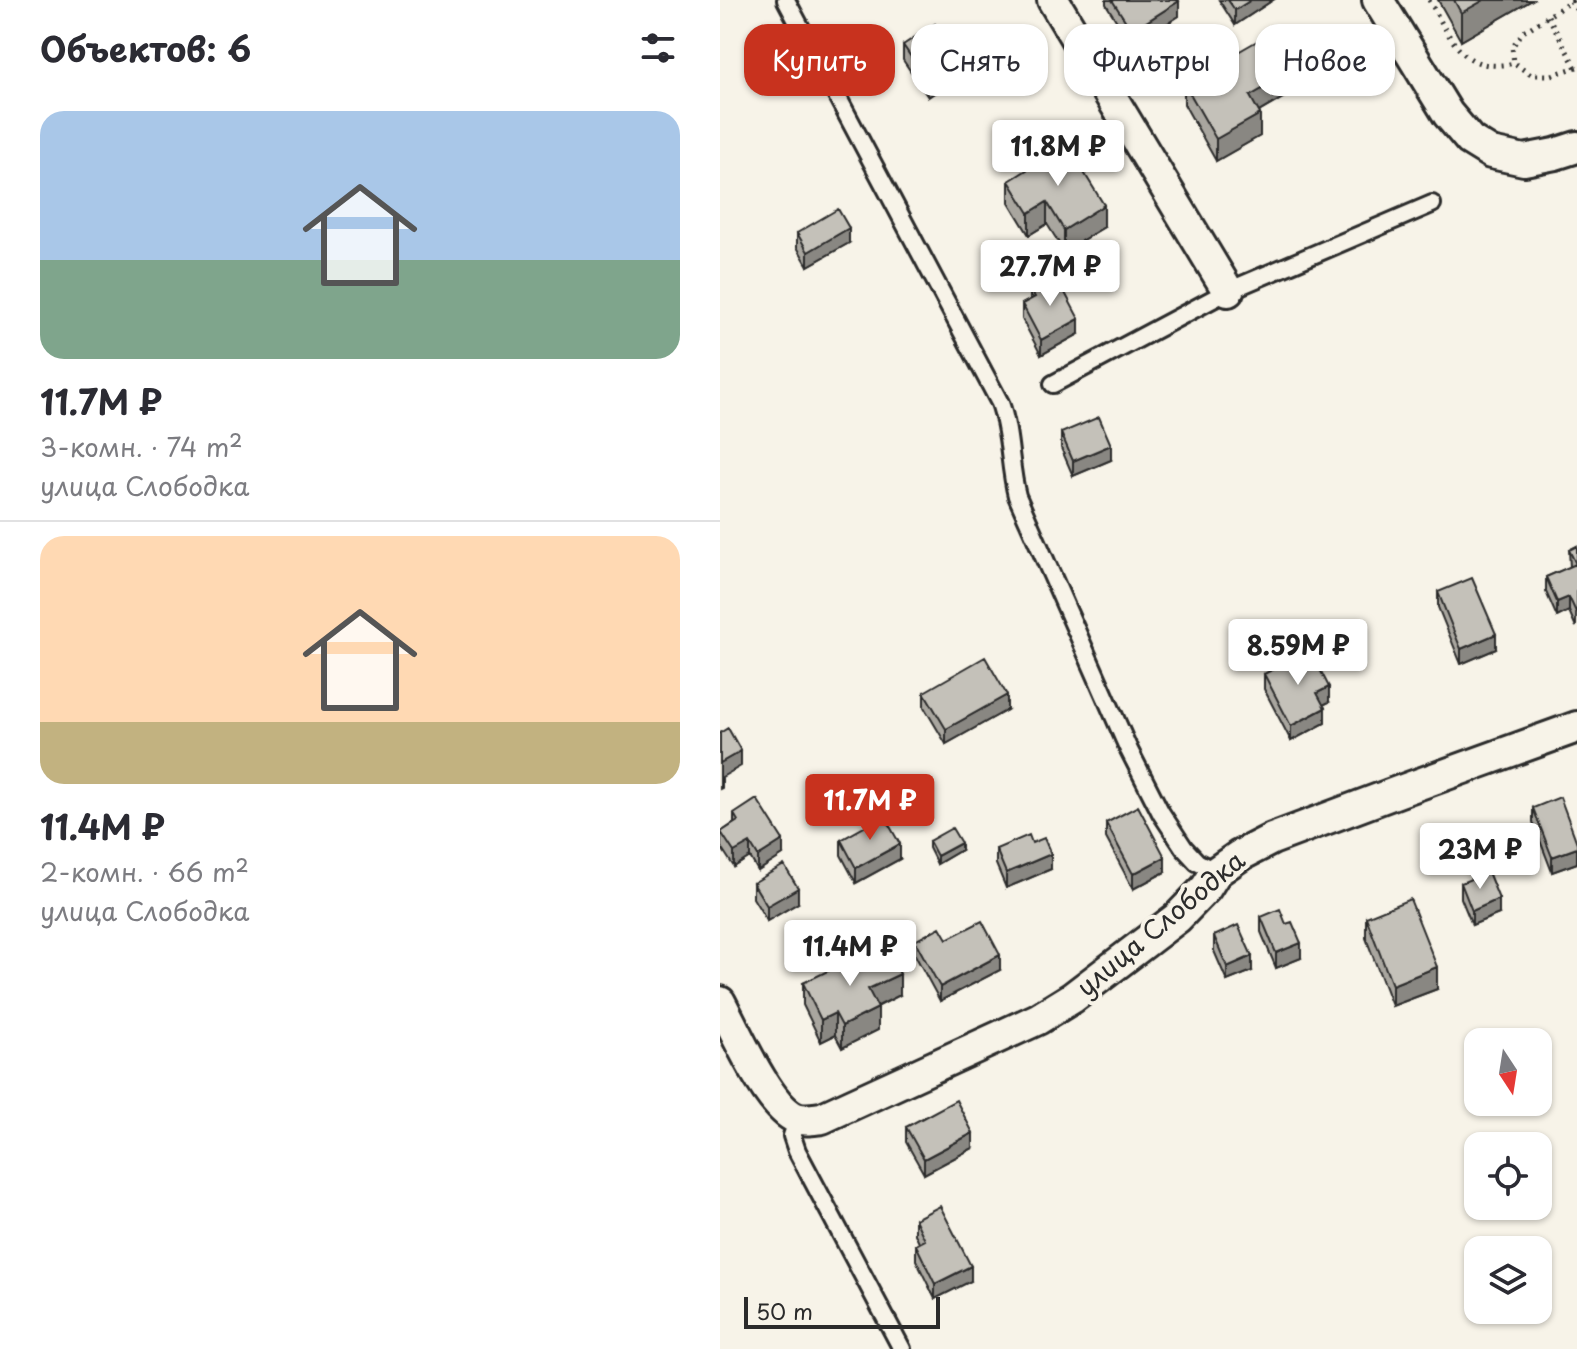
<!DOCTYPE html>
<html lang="ru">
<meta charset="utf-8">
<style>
body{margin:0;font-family:"Playpen Sans",sans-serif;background:#f7f7f7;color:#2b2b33;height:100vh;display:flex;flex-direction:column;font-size:30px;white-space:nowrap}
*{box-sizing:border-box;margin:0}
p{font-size:26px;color:#7c7c81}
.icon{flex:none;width:44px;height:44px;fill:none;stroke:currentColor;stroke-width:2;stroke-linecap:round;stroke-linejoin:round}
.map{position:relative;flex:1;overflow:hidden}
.details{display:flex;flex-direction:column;background:#fff;width:720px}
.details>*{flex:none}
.hud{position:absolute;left:24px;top:24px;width:712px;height:72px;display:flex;gap:16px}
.needle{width:52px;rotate:168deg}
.controls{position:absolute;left:744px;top:1028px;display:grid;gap:16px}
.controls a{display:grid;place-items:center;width:88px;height:88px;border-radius:16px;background:#fff;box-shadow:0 2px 6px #0004;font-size:40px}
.scale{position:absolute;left:24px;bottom:20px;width:196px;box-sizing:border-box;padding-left:8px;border:4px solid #2b2b2b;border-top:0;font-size:22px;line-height:28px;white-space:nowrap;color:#2b2b2b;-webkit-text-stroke:6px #f7f3e8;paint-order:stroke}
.price{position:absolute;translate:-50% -68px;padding:0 18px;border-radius:8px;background:#fff;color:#222;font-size:26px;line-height:52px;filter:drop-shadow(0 2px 4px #0008)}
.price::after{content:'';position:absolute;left:50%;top:48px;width:24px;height:18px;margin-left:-12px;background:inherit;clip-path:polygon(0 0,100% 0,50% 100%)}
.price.on{background:#c8321e;color:#fff}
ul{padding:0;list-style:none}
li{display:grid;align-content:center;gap:16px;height:424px;padding:0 40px}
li+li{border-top:2px solid #e1e1e2}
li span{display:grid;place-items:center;height:248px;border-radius:24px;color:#555}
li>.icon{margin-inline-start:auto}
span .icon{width:144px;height:144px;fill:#fffc;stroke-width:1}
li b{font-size:34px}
h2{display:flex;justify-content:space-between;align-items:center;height:96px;padding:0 40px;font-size:34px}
.chip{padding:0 28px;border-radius:24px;background:#fff;box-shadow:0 2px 6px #0004;font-size:28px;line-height:72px}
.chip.on{background:#c8321e;color:#fff}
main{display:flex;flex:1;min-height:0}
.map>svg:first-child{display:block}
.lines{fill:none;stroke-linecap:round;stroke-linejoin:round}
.service-casing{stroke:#2b2b2b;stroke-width:22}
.minor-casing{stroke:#2b2b2b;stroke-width:36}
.path{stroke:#2b2b2b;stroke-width:5;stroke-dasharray:2 6;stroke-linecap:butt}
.service{stroke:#f7f3e8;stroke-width:16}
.minor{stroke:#f7f3e8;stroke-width:30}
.wall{fill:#a9a69f;stroke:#2b2b2b;stroke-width:2}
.shaded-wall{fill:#898782;stroke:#2b2b2b;stroke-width:2}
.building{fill:#c4c1b9;stroke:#2b2b2b;stroke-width:2}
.labels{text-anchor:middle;stroke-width:8;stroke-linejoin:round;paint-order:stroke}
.street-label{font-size:26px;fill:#2b2b2b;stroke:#f7f3e8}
</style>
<main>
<section class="details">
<h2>Объектов: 6<svg class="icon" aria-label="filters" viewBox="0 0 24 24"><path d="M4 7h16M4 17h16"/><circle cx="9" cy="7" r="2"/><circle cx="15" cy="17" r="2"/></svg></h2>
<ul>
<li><span style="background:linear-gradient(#a9c7e8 60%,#7fa58c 0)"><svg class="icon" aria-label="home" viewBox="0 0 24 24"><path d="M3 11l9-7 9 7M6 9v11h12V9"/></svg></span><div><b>11.7M ₽</b><p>3-комн. · 74 m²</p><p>улица Слободка</p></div></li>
<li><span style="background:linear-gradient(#ffd9b3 75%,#c2b280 0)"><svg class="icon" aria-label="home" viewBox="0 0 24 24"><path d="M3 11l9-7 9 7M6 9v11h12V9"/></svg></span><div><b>11.4M ₽</b><p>2-комн. · 66 m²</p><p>улица Слободка</p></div></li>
</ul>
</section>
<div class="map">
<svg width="857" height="1349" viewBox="0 0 857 1349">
<rect width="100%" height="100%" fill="#f7f3e8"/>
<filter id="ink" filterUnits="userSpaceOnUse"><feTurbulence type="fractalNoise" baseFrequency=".0125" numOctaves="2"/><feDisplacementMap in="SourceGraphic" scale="16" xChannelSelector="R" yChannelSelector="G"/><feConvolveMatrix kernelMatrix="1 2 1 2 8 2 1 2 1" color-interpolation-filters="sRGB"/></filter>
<g filter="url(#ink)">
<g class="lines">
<g class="service-casing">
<path id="service" d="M 66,0 L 280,403 C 291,434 289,465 297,496 L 409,750 L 441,813 L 464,848 L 477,862 L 496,872
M 333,384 L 508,291 L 712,204
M 78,1119 L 72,1136 L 77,1151 L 182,1349"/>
</g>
<g class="minor-casing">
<path id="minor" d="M 333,0 L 508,291
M 658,0 L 728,114 L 750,140 L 771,153 L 804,160 L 835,154 L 857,147
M 0,1002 C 15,1030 48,1107 76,1118 C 85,1121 93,1119 102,1118 L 318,1019 L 352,998 L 457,918 L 486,888 L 496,872 L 519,856 L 552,839 L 680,791 L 857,727"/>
</g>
<path class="path" d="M 709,0 C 731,38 742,75 794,63
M 853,0 L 802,33 L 792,47 L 794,63 L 811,75 L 832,75 L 857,67
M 851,1 L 857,11
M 828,16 L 856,68"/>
<use href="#service" class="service"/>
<use href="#minor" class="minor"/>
</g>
<path class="wall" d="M 386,0 L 458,0 L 459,16 L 412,46 L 386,4 Z
M 499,0 L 553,0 L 515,25 Z
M 718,0 L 812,0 L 741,41 Z
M 183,45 L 239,76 L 208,97 L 183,60 Z
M 464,83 L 566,96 L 539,112 L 540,136 L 496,161 L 464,104 Z
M 289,181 L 384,227 L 344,251 L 327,224 L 309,235 L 289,202 Z
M 77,233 L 129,243 L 88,266 L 77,247 Z
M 310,288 L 359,334 L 321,355 L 302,319 L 302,304 L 310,300 Z
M 341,433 L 391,460 L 353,476 L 341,448 Z
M 857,546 L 856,627 L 849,611 L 837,617 L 826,592 L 826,577 L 850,567 L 849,550 Z
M 718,592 L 776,649 L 741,664 L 718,607 Z
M 544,674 L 609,702 L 603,705 L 605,723 L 571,741 L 544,689 Z
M 204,692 L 287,710 L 226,744 L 204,707 Z
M 813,808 L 857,843 L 857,863 L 832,872 L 813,822 Z
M 14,814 L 63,855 L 38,871 L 30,857 L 14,867 L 1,847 L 1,832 L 14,823 Z
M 386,823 L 445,872 L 413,889 L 386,838 Z
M 121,840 L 180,859 L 136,883 L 121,855 Z
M 209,841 L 241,850 L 217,864 L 209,848 Z
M 312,843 L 331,869 L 286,888 L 276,864 L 276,849 Z
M 33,883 L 78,903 L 47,921 L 33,898 Z
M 741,883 L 779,914 L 752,925 L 741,898 Z
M 541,917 L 581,958 L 556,968 L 541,932 Z
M 646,917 L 717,989 L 672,1006 L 646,938 Z
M 494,936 L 532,971 L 507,981 L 494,951 Z
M 227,939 L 280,970 L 220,1001 L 195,955 L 195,941 Z
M 142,965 L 180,995 L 157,1007 L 158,1030 L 122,1048 L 115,1035 L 101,1042 L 83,1005 L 83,983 Z
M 186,1127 L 253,1148 L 204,1174 L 186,1142 Z
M 195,1219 L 251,1281 L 215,1299 L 196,1260 L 196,1245 L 199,1243 L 195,1234 Z"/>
<path class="shaded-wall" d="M 531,0 L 553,0 L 515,25 L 515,10 Z
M 764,0 L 812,0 L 741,41 L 741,13 Z
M 459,1 L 459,16 L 412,46 L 412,31 Z
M 239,61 L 239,76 L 208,97 L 208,82 Z
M 566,75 L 566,96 L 530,117 L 530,96 Z
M 540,114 L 540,136 L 496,161 L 496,139 Z
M 327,202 L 327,224 L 309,235 L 309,213 Z
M 384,205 L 384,227 L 344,251 L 344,230 Z
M 129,228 L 129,243 L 88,266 L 88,252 Z
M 359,319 L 359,334 L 321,355 L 321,340 Z
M 391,445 L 391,460 L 353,476 L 353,461 Z
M 849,597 L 849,611 L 837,617 L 837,602 Z
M 776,634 L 776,649 L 741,664 L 741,649 Z
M 609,687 L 609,702 L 597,708 L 597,693 Z
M 287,695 L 287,710 L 226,744 L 226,729 Z
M 605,708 L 605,723 L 571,741 L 571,726 Z
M 21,751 L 21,766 L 2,777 L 2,788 L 0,789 L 0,763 Z
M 63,840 L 63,855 L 38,871 L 38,856 Z
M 30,843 L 30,857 L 14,867 L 14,852 Z
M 241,843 L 241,850 L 217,864 L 217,856 Z
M 180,844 L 180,859 L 136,883 L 136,868 Z
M 857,848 L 857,863 L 832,872 L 832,857 Z
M 331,854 L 331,869 L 286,888 L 286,873 Z
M 445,857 L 445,872 L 413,889 L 413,874 Z
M 78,888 L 78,903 L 47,921 L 47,906 Z
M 779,899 L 779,914 L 752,925 L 752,911 Z
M 581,943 L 581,958 L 556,968 L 556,953 Z
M 280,955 L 280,970 L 220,1001 L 220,987 Z
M 532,956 L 532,971 L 507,981 L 507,967 Z
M 717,967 L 717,989 L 672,1006 L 672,985 Z
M 180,974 L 180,995 L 148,1011 L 148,989 Z
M 158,1008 L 158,1030 L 122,1048 L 122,1026 Z
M 115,1013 L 115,1035 L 101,1042 L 101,1020 Z
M 253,1133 L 253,1148 L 204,1174 L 204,1159 Z
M 251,1266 L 251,1281 L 215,1299 L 215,1284 Z"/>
<path class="building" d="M 392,0 L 458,0 L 459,1 L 412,31 Z
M 508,0 L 531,0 L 515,10 Z
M 734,0 L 764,0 L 741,13 Z
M 215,24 L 239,61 L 208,82 L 183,45 Z
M 544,37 L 566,75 L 530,96 L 540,114 L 496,139 L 464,83 Z
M 347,145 L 384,205 L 344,230 L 327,202 L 309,213 L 289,181 Z
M 118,209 L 129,228 L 88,252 L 77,233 Z
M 335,274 L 359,319 L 321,340 L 302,304 L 315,297 L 310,288 Z
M 379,417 L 391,445 L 353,461 L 341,433 Z
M 857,546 L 857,612 L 856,612 L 849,597 L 837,602 L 826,577 L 856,564 L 849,550 Z
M 752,578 L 776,634 L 741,649 L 718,592 Z
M 590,650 L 609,687 L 597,693 L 605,708 L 571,726 L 544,674 Z
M 265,657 L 287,695 L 226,729 L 204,692 Z
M 8,728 L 21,751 L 0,763 L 0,733 Z
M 840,797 L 857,843 L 857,848 L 832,857 L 813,808 Z
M 37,799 L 63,840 L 38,856 L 30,843 L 14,852 L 1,832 L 18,821 L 14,814 Z
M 418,806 L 445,857 L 413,874 L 386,823 Z
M 164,816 L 180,844 L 136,868 L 121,840 Z
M 232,828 L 241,843 L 217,856 L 209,841 Z
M 309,835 L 312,843 L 324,838 L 331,854 L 286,873 L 276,849 Z
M 64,865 L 78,888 L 47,906 L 33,883 Z
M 768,872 L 779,899 L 752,911 L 741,883 Z
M 690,899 L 717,967 L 672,985 L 646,917 Z
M 560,909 L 566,924 L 572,922 L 581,943 L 556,953 L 541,917 Z
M 262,921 L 280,955 L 220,987 L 195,941 L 220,927 L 227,939 Z
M 518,925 L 532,956 L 507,967 L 494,936 Z
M 169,952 L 180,974 L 148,989 L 158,1008 L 122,1026 L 115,1013 L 101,1020 L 83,983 L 138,956 L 142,965 Z
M 236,1100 L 253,1133 L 204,1159 L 186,1127 Z
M 220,1206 L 251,1266 L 215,1284 L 196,1245 L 205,1240 L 195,1219 Z"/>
</g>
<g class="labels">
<g class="street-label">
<text transform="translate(441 924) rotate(-40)" y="9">улица Слободка</text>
</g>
</g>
</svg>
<div class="controls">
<a><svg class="needle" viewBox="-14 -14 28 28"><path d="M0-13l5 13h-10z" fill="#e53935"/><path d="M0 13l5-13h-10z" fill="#7c7c81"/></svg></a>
<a><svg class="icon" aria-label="locate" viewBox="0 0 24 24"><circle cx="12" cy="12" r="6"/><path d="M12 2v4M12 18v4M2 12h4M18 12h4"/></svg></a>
<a><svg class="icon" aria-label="layers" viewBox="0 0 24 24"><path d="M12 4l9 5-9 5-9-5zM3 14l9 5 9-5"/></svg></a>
</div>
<div class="scale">50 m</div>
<b class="price" style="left:338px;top:188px">11.8M ₽</b>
<b class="price" style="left:330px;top:308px">27.7M ₽</b>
<b class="price" style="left:578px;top:687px">8.59M ₽</b>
<b class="price on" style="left:150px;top:842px">11.7M ₽</b>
<b class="price" style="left:760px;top:891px">23M ₽</b>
<b class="price" style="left:130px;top:988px">11.4M ₽</b>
<div class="hud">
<a class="chip on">Купить</a>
<a class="chip">Снять</a>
<a class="chip">Фильтры</a>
<a class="chip">Новое</a>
</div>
</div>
</main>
